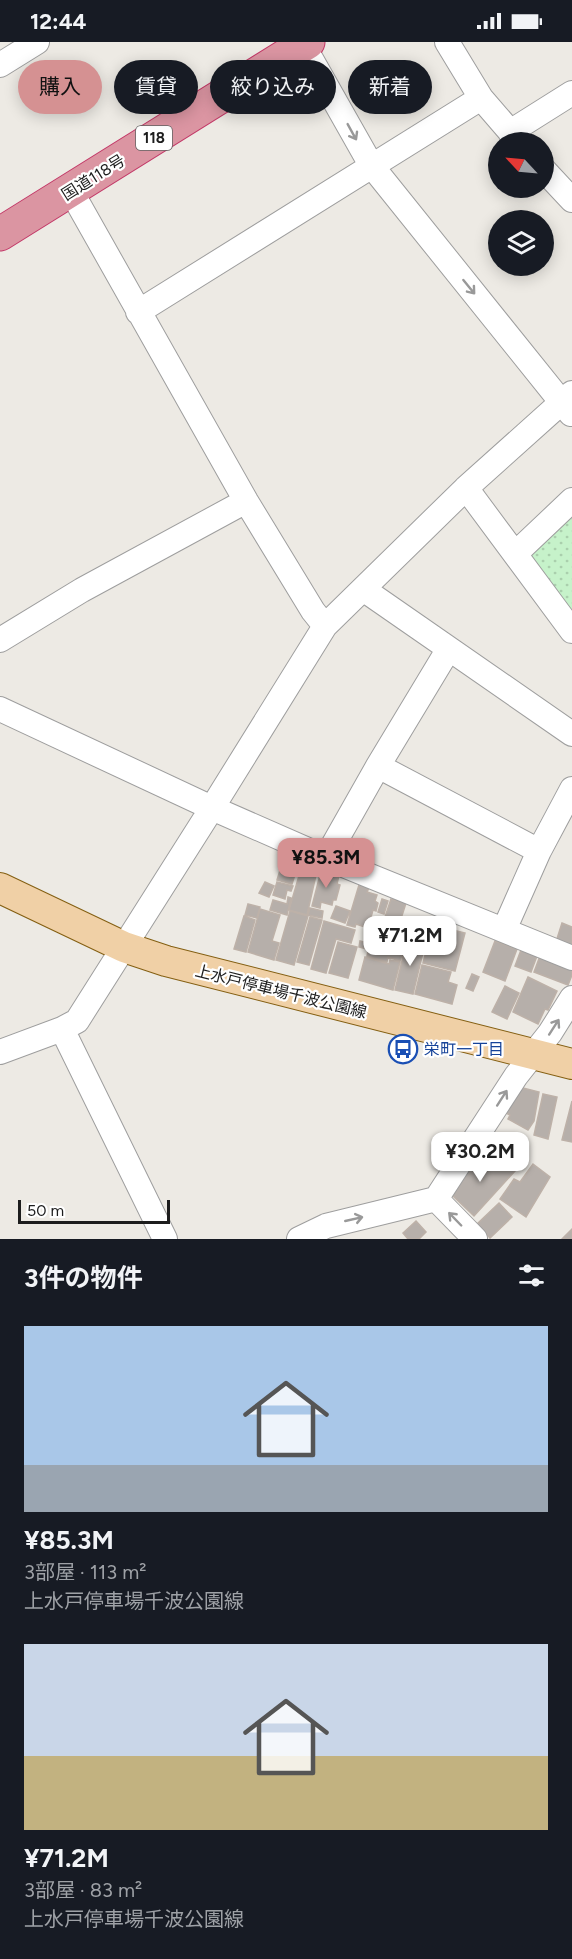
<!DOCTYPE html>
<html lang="ja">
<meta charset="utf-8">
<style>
body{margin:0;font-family:Figtree,"Noto Sans JP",sans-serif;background:#242831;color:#f1f3f6;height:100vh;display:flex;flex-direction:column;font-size:22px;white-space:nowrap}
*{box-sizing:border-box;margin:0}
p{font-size:20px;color:#9ea1a6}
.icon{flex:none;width:33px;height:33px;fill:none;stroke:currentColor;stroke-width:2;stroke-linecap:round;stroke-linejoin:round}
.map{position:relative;height:1197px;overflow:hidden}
.drawer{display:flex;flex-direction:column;background:#171b24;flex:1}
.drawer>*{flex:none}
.top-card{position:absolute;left:18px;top:18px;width:537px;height:54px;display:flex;gap:12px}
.needle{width:39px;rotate:296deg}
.fabs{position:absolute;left:488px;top:90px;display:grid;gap:12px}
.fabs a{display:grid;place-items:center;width:66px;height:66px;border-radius:50%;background:#171b24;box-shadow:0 3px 15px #0003;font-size:30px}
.scale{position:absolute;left:18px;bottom:15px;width:152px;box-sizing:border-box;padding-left:6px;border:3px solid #1d1d1d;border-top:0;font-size:16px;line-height:21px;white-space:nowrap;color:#1d1d1d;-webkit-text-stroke:4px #fff;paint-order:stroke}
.price{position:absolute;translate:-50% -51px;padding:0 14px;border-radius:12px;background:#fff;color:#222;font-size:20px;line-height:39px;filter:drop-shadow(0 2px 3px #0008)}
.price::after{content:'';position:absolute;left:50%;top:36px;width:18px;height:14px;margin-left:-9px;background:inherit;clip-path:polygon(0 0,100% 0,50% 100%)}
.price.on{background:#d59192;color:#111}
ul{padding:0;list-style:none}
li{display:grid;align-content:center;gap:12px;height:318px;padding:0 24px}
li span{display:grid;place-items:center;height:186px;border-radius:0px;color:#555}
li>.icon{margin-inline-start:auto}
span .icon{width:108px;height:108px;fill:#fffc;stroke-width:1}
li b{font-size:26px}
h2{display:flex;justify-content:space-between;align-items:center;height:72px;padding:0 24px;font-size:26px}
.tag{padding:0 21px;border-radius:27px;background:#171b24;box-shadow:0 3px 15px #0003;font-size:21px;line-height:54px}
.tag.on{background:#d59192;color:#111}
.status{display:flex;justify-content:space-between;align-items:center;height:42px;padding:0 30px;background:#171b24;direction:ltr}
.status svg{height:16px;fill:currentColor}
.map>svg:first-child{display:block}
.park{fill:url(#park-dots)}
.building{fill:#b6afaa;stroke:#bdb1a8;stroke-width:1.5}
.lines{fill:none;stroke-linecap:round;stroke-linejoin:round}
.minor-casing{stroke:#9e9e9e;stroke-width:26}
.major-casing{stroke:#845f12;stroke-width:32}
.highway-casing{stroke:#c33968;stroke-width:35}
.minor{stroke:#fff;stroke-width:24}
.major{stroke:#f0d0a6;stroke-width:30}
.highway{stroke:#db95a2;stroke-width:33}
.oneway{stroke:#999}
.labels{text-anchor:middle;stroke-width:4.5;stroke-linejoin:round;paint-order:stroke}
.shield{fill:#fff;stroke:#616161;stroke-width:1.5}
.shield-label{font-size:15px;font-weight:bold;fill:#1d1d1d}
.street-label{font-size:16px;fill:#1d1d1d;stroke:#fff}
.transit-label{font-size:16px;fill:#164399;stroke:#fff;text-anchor:start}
</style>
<div class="status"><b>12:44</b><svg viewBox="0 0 49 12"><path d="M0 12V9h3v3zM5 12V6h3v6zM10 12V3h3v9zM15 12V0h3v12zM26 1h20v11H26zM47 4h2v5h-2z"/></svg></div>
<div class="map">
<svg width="572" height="1197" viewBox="0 0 572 1197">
<defs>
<pattern id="park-dots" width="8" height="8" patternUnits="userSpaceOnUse" patternTransform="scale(1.5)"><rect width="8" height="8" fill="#c6f2ca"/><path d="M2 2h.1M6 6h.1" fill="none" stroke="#aacfad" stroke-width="1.8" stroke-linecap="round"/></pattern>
</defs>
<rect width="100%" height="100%" fill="#edeae4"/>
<path class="park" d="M 572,465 L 572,581 L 521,514 Z"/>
<path class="building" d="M 285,812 L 300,817 L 292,842 L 277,838 Z
M 303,820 L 313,823 L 311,832 L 316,833 L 307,873 L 289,868 Z
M 321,829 L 339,833 L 337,842 L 340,843 L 336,858 L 333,858 L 332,863 L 321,860 L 320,866 L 312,864 Z
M 265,840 L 274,844 L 269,855 L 259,851 Z
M 277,840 L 293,844 L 291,849 L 287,848 L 285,857 L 273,853 Z
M 359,843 L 369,846 L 367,850 L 377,853 L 375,859 L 378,861 L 376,869 L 373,868 L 368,886 L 356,882 L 355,885 L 347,883 Z
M 288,855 L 291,856 L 287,873 L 270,868 L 273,858 L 287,862 Z
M 382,857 L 388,859 L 384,872 L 378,870 Z
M 391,857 L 406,861 L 399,883 L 384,878 Z
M 248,862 L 260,865 L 257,876 L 245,873 Z
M 336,864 L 350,869 L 345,881 L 331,876 Z
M 310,866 L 323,869 L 322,876 L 308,873 Z
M 260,867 L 280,873 L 272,899 L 279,901 L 274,918 L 248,910 Z
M 290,869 L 308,874 L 294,923 L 276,918 Z
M 244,874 L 255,878 L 246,910 L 234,907 Z
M 310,875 L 322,878 L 309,923 L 297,920 Z
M 377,878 L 410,887 L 400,919 L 388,915 L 387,920 L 367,914 L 371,893 Z
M 324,879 L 355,888 L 351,901 L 336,897 L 326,931 L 311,927 Z
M 562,881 L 572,885 L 572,909 L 555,903 Z
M 433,883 L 465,891 L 455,929 L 423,921 Z
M 407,898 L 425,902 L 413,952 L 395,948 Z
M 360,899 L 368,901 L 367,907 L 359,905 Z
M 495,899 L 517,907 L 505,939 L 483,930 Z
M 338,900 L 357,905 L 348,936 L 329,931 Z
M 521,908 L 537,914 L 531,930 L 515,924 Z
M 540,914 L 572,926 L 572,933 L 568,943 L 534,930 Z
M 365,915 L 389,922 L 390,918 L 400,920 L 393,948 L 359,938 Z
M 422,923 L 451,930 L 448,940 L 457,943 L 452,962 L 415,952 Z
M 472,932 L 479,935 L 473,949 L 466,946 Z
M 528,935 L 557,949 L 548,968 L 545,967 L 538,982 L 513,970 Z
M 505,944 L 519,951 L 507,977 L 492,970 Z
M 519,1045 L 539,1050 L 534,1079 L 528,1088 L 508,1077 L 510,1073 L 502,1069 Z
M 543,1052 L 557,1055 L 548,1097 L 534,1093 Z
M 572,1059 L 572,1100 L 562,1098 Z
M 476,1110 L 515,1129 L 474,1174 L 451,1152 Z
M 533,1122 L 550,1135 L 526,1175 L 500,1157 L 514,1137 L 520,1140 Z
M 499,1161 L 512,1175 L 490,1196 L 477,1182 Z
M 416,1179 L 426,1190 L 419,1197 L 408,1197 L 403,1191 Z
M 572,1187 L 572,1197 L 562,1197 Z"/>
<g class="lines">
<g class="minor-casing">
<path id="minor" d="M 289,0 L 311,17 L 371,123 L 571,372
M 447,0 L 481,56 L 519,100
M 0,23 L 37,0
M 510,90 L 572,51
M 543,127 L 572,158
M 71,149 L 246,459 L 313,569 L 325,584
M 138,270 L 481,56
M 466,446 L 572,589
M 515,512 L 572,458
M 363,547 L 572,692
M 0,598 L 82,548 L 246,459
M 0,667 L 212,766 L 326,816 L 572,916
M 378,724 L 539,809 L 572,747
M 326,816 L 378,724 L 448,608
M 504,888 L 539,809
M 62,987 L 165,1197
M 0,1010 L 62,987 L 77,979 L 212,766 L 325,584 L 466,446 L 572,351
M 436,1157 L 475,1197
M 299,1197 L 326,1184 L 436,1157 L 516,1034 L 550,991 L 572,956"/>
</g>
<g class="major-casing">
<path id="major" d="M 0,846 L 124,905 L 166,919 L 572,1022"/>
</g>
<g class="highway-casing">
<path id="highway" d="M 0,192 L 308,0"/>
</g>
<use href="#minor" class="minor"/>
<use href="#major" class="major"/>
<use href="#highway" class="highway"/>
</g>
<defs><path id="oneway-shaft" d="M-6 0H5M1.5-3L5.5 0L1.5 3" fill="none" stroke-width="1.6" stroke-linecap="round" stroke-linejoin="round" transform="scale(1.5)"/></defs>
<g class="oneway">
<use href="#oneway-shaft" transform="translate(352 90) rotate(61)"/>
<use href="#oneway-shaft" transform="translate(469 245) rotate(51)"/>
<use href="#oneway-shaft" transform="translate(554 985) rotate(-57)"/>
<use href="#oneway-shaft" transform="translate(502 1056) rotate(-57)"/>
<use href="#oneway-shaft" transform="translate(354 1177) rotate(-13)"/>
<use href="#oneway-shaft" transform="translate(455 1177) rotate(-134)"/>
</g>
<defs>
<g id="bus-ring" transform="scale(1.5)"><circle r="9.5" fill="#fff" stroke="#1a4fb4" stroke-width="1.5"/><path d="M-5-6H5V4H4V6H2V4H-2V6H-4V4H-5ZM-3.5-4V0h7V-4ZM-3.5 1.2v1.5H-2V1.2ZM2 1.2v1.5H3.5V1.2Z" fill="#1a4fb4"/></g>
</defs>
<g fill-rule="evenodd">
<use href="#bus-ring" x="403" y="1007"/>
</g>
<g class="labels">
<rect class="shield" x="136" y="84" width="36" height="24" rx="4.5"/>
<g class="shield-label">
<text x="154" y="101">118</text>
</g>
<g class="street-label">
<text transform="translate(93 135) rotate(-32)" y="6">国道118号</text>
<text transform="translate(281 949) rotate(14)" y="6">上水戸停車場千波公園線</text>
</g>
<g class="transit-label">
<text x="424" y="1013">栄町一丁目</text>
</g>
</g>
</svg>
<div class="fabs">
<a><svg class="needle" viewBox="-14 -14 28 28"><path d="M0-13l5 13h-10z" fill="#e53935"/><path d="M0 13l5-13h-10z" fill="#9ea1a6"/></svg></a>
<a><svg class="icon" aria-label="layers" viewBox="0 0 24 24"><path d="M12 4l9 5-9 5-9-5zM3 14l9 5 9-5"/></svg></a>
</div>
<div class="scale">50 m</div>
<b class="price on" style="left:326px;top:847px">¥85.3M</b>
<b class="price" style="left:410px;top:925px">¥71.2M</b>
<b class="price" style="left:480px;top:1141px">¥30.2M</b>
<div class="top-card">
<a class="tag on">購入</a>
<a class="tag">賃貸</a>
<a class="tag">絞り込み</a>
<a class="tag">新着</a>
</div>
</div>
<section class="drawer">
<h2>3件の物件<svg class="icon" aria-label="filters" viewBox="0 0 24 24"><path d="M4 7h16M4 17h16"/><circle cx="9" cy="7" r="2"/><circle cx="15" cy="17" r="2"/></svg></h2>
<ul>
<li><span style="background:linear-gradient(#a9c7e8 75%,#9aa5b1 0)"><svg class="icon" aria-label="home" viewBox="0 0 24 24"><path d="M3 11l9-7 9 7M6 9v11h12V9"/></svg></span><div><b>¥85.3M</b><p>3部屋 · 113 m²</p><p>上水戸停車場千波公園線</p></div></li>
<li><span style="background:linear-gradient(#c9d6e8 60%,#c2b280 0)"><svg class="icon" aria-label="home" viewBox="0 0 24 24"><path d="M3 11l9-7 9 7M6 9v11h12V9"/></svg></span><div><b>¥71.2M</b><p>3部屋 · 83 m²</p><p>上水戸停車場千波公園線</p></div></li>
</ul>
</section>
